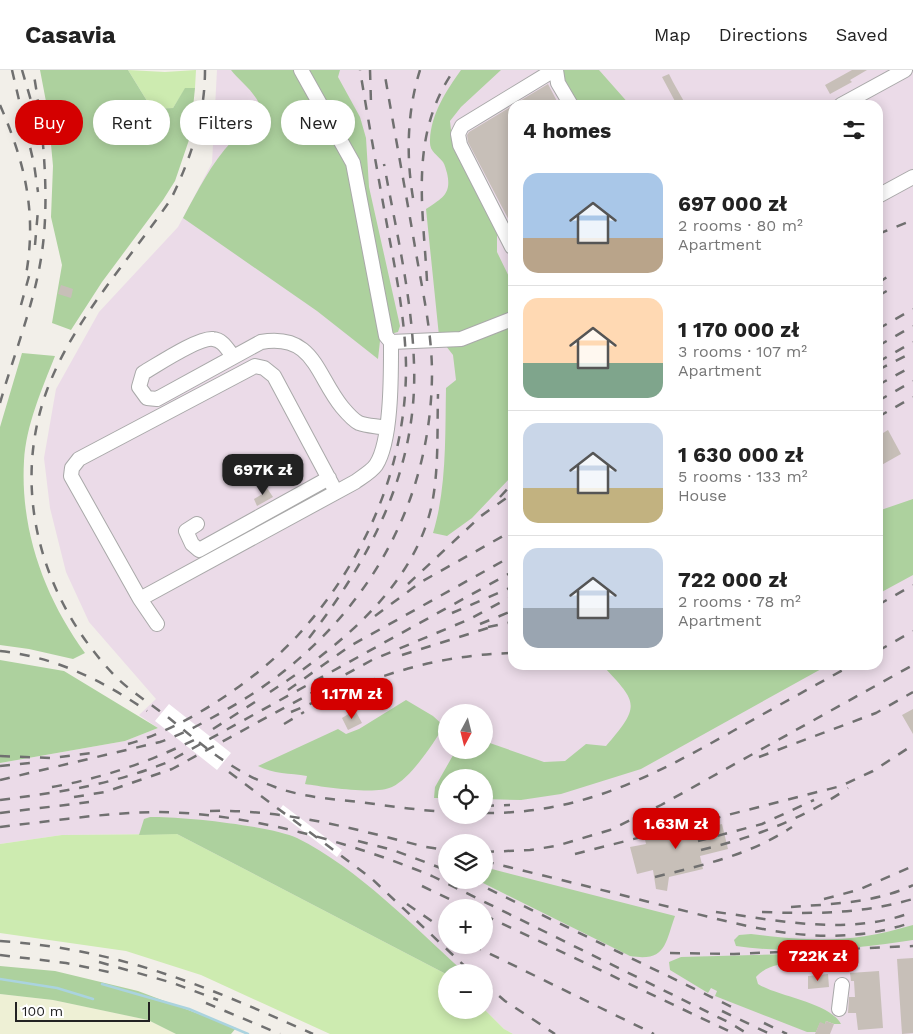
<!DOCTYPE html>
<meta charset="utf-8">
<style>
body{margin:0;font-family:"Work Sans",sans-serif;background:#f6f6f6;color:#222;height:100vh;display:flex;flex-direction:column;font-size:19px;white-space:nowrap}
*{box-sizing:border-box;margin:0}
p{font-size:16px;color:#767676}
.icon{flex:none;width:28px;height:28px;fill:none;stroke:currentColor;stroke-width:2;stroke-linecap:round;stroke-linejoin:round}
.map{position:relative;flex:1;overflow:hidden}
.details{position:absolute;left:508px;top:30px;width:375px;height:570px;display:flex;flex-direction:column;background:#fff;border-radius:15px;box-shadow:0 2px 12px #0003}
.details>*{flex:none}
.top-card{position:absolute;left:15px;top:30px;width:418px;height:45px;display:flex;gap:10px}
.needle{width:32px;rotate:187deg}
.controls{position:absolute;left:438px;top:634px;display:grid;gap:10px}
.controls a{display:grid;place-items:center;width:55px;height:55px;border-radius:50%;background:#fff;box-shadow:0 2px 12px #0003;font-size:25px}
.scale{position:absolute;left:15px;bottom:12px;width:135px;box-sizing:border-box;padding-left:5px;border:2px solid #222;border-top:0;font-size:14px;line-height:18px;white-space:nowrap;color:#222;-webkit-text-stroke:4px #fff;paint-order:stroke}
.price{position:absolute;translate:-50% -42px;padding:0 11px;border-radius:10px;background:#d40000;color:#fff;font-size:16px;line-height:32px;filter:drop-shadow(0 1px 2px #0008)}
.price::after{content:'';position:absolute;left:50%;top:30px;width:15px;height:11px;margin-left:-8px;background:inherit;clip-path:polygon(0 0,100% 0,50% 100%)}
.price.current{background:#222;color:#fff}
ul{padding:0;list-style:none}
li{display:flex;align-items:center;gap:15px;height:125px;padding:0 15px}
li+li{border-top:1px solid #e0e0e0}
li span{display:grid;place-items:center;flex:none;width:140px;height:100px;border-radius:15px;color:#555}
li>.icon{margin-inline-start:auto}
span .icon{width:60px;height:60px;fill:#fffc;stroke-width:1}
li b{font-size:21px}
h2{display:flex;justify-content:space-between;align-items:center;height:60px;padding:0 15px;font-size:21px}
.chip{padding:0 18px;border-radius:22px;background:#fff;box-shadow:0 2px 12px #0003;font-size:18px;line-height:45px}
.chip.current{background:#d40000;color:#fff}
header{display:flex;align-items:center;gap:30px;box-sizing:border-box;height:70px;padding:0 25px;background:#fff;border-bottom:1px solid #e0e0e0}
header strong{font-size:24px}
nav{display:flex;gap:28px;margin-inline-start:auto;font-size:18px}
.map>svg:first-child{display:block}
.industrial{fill:#ebdbe8;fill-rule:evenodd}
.farmland{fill:#eef0d5}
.grass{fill:#cdebb0}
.forest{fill:#add19e}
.pier{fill:#fff}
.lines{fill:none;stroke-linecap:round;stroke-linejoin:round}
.stream{stroke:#aad3df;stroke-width:2.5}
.building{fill:#c7bfb8}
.minor-casing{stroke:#a9a9a9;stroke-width:16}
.minor{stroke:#fff;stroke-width:14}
.rail{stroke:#707070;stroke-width:2.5;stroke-dasharray:10 10;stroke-linecap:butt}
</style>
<header>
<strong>Casavia</strong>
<nav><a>Map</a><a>Directions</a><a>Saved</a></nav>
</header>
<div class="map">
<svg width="913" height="964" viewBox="0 0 913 964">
<rect width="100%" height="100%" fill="#f2efe9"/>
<path class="industrial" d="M 217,0 L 913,0 L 913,964 L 513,964 L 504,959 L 484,939 L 484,902 L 446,904 L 177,764 L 62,765 L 0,774 L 0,693 L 125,671 L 158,658 L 139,645 L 156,629 L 89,552 L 66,502 L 50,438 L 44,388 L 56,319 L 99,242 L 178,157 L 212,93 ZM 512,35 L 878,35 L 878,595 L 512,595 ZM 446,642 L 484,642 L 484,680 L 446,680 ZM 446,708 L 484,708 L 484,745 L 446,745 ZM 446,772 L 484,772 L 484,810 L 446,810 ZM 446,838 L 484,838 L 484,875 L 446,875 Z"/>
<path class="farmland" d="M 0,924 L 53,930 L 125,945 L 148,950 L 176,964 L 0,964 Z"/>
<path class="grass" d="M 128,0 L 165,2 L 196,0 L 195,18 L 185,19 L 173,38 L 152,39 Z
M 177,764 L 446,904 L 446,940 L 484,939 L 504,959 L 513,964 L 330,964 L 201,905 L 126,881 L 0,863 L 0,774 L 62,765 Z"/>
<path class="forest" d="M 40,0 L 128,0 L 152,39 L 173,38 L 185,18 L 195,18 L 190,67 L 175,111 L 163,130 L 102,212 L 71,260 L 52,253 L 62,195 L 51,147 L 53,96 L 48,42 Z
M 231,0 L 340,0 L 338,7 L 360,47 L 366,68 L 369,117 L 400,256 L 398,262 L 383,266 L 380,271 L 378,289 L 317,241 L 183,148 C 198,120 211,94 232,71 C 241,62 258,62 261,47 C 264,28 241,13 231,0 Z
M 461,0 L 501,0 L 461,37 L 450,51 L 452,69 L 497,155 L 497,182 L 512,213 L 512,243 L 461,266 L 439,266 L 426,139 C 442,128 452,124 447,103 C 446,100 445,95 443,92 C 437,84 429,82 430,70 C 431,44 446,21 461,0 Z
M 563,0 L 599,0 L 630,35 L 577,35 L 567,18 Z
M 512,253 L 512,406 L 472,448 L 447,466 L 433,463 C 447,417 445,365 446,318 L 456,310 L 453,285 L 446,276 Z
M 22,283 L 55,286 C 42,319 26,355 24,391 C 20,461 45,528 85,583 L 73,589 L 29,579 L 0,575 L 0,357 Z
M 913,429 L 913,505 L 878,524 L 878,441 Z
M 0,590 L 64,601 L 158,658 L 125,671 L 0,693 Z
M 602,595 L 700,598 L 724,595 L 816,595 L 823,598 L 641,699 L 561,724 L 521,730 L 484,729 L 484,708 L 446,708 L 446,728 L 434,728 L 435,717 L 456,680 L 484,680 L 484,671 L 544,692 L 565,691 L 586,674 L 606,676 C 641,635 638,633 602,595 Z
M 406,630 L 433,646 L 444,656 C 433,674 411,708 392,717 C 376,725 324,717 305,714 L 307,706 C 290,703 273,704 258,696 L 338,659 L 346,664 L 359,659 Z
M 150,747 C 180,746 272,756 297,768 C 359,799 413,856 464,902 L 446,904 L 177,764 L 139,765 L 144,749 Z
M 484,797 L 675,846 C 665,874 666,892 630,886 L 477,810 L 484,810 Z
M 913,855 L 913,870 C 858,879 792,884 736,876 L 734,870 L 739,865 L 751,864 C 814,872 852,873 913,855 Z
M 830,883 L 831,888 C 806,900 776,885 756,907 L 758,914 C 779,927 829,932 841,954 L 834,954 L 826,951 L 825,955 L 820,953 L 816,962 L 807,962 L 715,926 L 717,921 L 711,918 L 708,923 L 670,900 L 669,892 L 681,887 Z
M 0,896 L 55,901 L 138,921 L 236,958 L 231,964 L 176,964 L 148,950 L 53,930 L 0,924 Z"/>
<path class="pier" d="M 169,634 L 231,683 L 217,700 L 155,651 Z
M 283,735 L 342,780 L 337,787 L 278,742 Z"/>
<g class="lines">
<path class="stream" d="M 0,909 L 57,918 L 93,929
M 102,914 L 189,939 L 248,964"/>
</g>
<path class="building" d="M 852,0 L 867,0 L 850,10 L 852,12 L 830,24 L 825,15 Z
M 669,4 L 673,12 L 686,35 L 677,35 L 662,7 Z
M 548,14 L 559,35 L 513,35 Z
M 512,36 L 512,156 L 468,72 L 467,65 L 469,62 Z
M 61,215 L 73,219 L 71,228 L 58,224 Z
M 888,360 L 901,384 L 878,397 L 878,366 Z
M 261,409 L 273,427 L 257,436 L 254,429 L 264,423 Z
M 913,639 L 913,664 L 902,645 Z
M 355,640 L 362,653 L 348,660 L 342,648 Z
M 692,749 L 695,761 L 722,754 L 728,779 L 700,786 L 703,799 L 669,807 L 667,821 L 656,819 L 653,800 L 637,804 L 630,777 L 646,774 L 643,761 Z
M 913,888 L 913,963 L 902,964 L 897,889 Z
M 879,901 L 883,958 L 858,960 L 856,943 L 848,943 L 849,927 L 855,927 L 854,911 L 851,911 L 850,903 Z
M 828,904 L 829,917 L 808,919 L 808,906 Z
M 826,951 L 834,954 L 830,964 L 815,964 L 820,952 L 825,954 Z"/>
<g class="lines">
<g class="minor-casing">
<path id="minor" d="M 301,0 L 353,93 L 386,266 L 391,272 L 461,269 L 512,249
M 556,0 L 558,13 L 571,35
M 841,35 L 905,0
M 878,126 L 913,107
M 512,177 L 460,75 L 458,64 L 462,56 L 554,0
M 233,286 C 227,279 223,270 213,269 C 199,267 157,295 143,303 L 139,317 L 147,328 L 157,329 L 261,272 C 314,263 316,305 342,337 C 347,343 353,350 359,353 C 367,356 377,356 386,358
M 336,422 L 274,306 L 264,298 L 255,296 L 79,389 L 72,398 L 71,406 L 140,529 L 355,412 C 362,407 372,401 376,395 C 392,371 391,301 391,272
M 197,454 L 186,461 L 192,474 L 199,480 L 329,408
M 140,529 L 157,554
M 839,939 L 842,915"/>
</g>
<use href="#minor" class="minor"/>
<path class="rail" d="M 12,0 L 34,94 L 38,122
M 22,0 L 32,34
M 205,0 C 205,46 191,88 171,129 C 129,191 74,248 47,320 C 10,421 42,530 115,606 C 131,622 151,634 169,648 C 202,675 233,702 275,717 C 302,727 331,729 360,732 C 389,736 417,740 446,742
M 370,0 L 371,33
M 0,35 C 25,93 37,142 26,205
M 413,128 C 406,86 407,41 420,0
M 878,164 L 913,150
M 35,175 L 38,140
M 878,197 L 880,196
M 427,211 C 423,136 409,65 454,0
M 878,213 L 887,207
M 878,226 L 892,218
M 21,235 L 31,199
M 878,259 L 913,239
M 878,276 L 913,256
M 878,292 L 913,272
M 878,300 L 913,282
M 878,315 L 913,296
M 878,331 L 913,311
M 0,333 C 14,284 35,232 42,182 C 50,126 43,56 33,0
M 878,347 L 913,327
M 500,427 L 512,414
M 408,514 L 481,446 L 512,424
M 878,535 L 913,515
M 452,543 L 512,517
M 375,546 L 421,512 L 512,461
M 480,554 L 512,541
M 488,557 L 512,552
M 309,568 C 371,488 418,398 414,294 C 412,227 396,160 384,94
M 0,581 C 55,587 102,610 147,641
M 878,581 L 913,561
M 402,585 L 494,556
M 288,620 L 350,576 L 512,486
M 270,622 C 337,578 414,518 432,434 C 439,398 437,360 438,324
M 291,642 C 367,610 429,585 512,583
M 284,654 L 304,642
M 213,659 L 255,632
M 128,674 C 186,658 259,608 299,564 C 366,490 407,394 406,294 C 405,251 397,208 389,166 C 379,111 369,55 360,0
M 0,686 L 51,688 L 92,683
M 759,687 L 876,643 L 913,622
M 0,696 L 30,693
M 229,702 L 371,808 L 471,902
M 0,710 L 160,672 C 183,664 203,653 224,641 C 350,571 431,450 432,304 C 432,261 422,219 415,177 C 405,118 394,59 384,0
M 52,717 C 103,708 149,692 196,669
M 74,727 L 105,722 L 172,699 L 372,590 L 470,549 L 512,526
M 0,730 C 61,722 111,715 168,692 L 512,502
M 484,736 L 510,735
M 210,741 C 285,739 354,759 426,777 L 446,780
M 0,743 L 89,732
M 484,743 C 581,744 651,707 733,661 C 772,639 812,617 852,595
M 0,757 C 51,751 104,743 155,742 C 244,742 350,772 432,806 L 730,953 L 748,964
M 358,771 L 393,780 L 446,800
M 698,771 L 762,754 L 814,730
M 701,780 C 755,767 803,749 848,718
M 484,782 L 530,780 L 556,776 L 610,760 L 661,735 L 913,595
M 575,784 L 841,716 L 873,701 L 913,675
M 484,791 C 541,805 599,819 657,834 C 745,855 823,883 913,852
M 655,807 C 703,795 750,785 792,757
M 470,810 L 736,939
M 422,816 L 468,838
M 824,829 L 858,820 L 913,796
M 407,834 L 446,861
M 791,837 C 831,834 876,833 913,815
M 716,842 C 782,851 849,866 913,842
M 762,842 C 816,844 861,844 913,829
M 484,845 L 735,964
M 0,871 C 119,879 206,916 313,964
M 472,875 L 654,964
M 670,883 L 734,884 L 913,876
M 0,885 L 66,893 L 109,902
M 99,892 L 173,913 L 218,930
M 484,913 L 505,931 L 555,964
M 206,933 L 280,964
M 722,941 L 770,964
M 764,953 L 787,964"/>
</g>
</svg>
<div class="controls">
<a><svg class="needle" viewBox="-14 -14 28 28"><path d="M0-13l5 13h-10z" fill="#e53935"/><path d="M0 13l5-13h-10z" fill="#767676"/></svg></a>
<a><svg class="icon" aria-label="locate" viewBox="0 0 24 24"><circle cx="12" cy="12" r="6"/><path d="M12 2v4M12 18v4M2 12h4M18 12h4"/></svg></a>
<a><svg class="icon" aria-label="layers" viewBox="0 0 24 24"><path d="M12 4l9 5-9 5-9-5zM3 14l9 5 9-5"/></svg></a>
<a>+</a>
<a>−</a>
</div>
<div class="scale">100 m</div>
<b class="price current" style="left:263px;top:426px">697K zł</b>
<b class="price" style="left:352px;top:650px">1.17M zł</b>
<b class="price" style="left:676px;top:780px">1.63M zł</b>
<b class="price" style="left:818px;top:912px">722K zł</b>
<div class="top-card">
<a class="chip current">Buy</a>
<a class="chip">Rent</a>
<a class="chip">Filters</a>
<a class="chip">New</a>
</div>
<section class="details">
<h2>4 homes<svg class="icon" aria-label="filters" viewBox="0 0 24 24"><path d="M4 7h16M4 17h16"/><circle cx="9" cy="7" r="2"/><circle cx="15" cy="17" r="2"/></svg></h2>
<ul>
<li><span style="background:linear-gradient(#a9c7e8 65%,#b9a48a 0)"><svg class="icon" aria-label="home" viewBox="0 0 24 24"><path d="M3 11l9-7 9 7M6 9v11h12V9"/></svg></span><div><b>697 000 zł</b><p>2 rooms · 80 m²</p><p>Apartment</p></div></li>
<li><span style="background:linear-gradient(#ffd9b3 65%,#7fa58c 0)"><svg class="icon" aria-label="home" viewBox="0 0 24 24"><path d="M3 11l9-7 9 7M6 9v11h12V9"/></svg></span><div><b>1 170 000 zł</b><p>3 rooms · 107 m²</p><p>Apartment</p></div></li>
<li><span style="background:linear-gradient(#c9d6e8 65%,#c2b280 0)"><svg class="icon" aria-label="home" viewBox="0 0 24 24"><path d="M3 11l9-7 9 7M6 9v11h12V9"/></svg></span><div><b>1 630 000 zł</b><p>5 rooms · 133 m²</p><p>House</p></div></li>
<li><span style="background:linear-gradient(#c9d6e8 60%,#9aa5b1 0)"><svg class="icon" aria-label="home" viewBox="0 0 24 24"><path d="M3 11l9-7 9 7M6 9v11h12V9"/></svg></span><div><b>722 000 zł</b><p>2 rooms · 78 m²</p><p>Apartment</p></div></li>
</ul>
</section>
</div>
